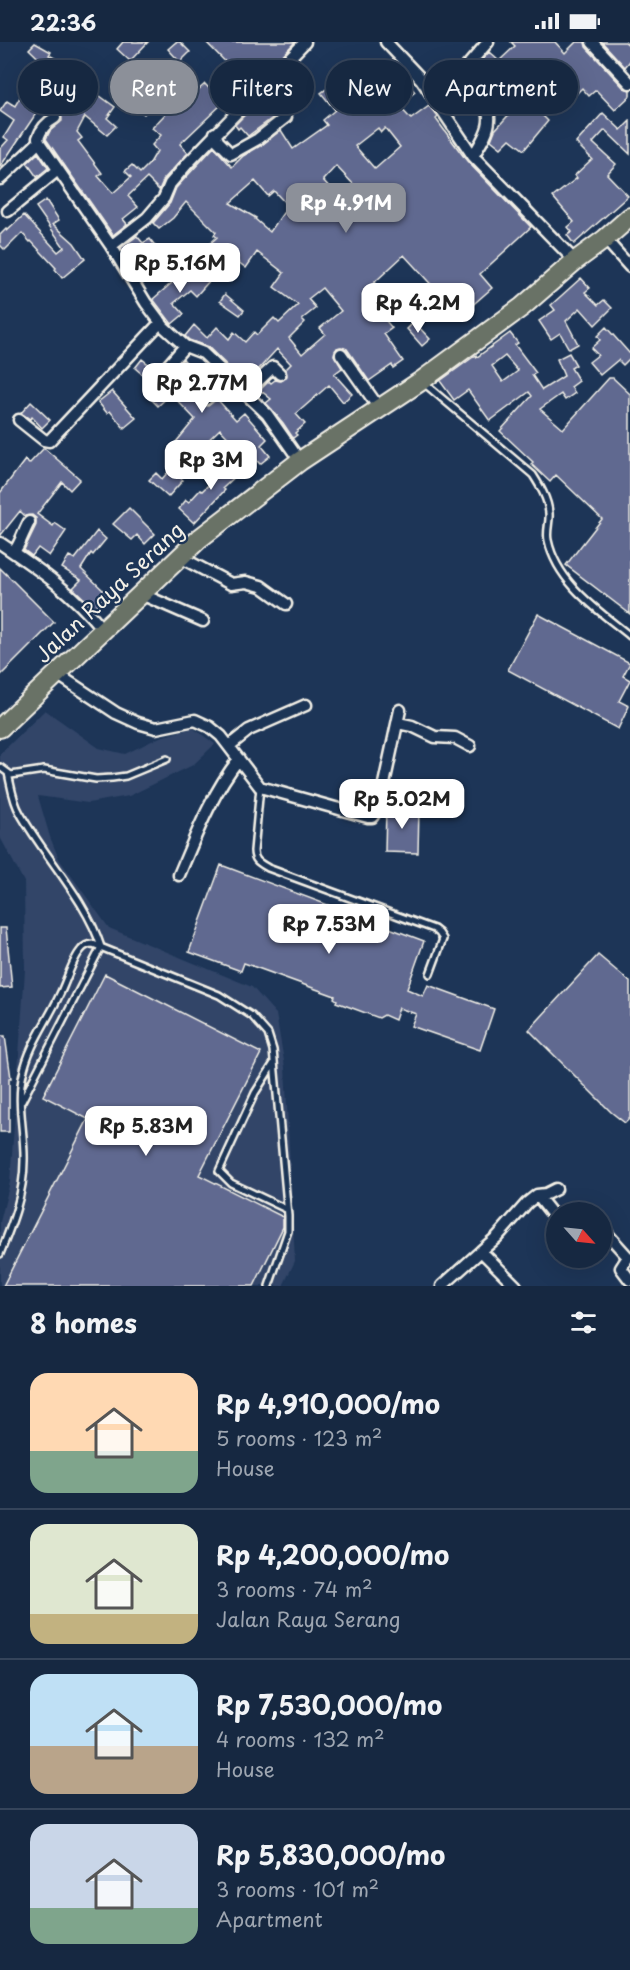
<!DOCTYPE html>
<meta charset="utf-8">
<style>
body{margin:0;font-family:"Playpen Sans",sans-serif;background:#1f3048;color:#f1f3f6;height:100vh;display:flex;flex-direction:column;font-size:22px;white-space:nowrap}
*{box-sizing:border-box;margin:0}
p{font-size:20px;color:#9ea6b1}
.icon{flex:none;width:33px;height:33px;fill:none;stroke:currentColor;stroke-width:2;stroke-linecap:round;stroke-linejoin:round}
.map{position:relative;height:1244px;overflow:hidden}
.sheet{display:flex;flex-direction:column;background:#162841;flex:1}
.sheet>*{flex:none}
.banner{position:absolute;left:18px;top:18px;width:594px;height:54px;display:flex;gap:12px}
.needle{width:39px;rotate:117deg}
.fabs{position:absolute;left:546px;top:1160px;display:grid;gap:12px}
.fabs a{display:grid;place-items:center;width:66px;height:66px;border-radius:50%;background:#162841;box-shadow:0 6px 24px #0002,0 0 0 2px #35445a;font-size:30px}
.price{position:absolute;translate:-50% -51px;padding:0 14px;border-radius:12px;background:#fff;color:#222;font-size:20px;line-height:39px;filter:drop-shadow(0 2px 3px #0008)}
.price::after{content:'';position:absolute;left:50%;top:36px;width:18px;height:14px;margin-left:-9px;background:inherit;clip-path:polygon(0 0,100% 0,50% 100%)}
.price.active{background:#8c9099;color:#fff}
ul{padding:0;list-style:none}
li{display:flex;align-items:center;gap:18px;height:150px;padding:0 30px}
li+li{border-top:2px solid #35445a}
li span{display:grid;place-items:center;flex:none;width:168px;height:120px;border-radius:18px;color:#555}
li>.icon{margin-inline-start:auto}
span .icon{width:72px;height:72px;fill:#fffc;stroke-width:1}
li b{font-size:26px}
h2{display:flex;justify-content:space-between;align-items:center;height:72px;padding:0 30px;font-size:26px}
.pill{padding:0 21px;border-radius:27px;background:#162841;box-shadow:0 6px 24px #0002,0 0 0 2px #35445a;font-size:21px;line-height:54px}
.pill.active{background:#8c9099;color:#fff}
.status{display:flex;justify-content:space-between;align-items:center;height:42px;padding:0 30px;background:#162841;direction:ltr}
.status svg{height:16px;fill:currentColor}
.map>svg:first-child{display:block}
.built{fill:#314568}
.building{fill:#606990;stroke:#f4f1e8;stroke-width:1.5;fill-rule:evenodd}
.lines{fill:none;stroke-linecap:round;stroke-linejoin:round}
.service-casing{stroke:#f4f1e8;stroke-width:10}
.minor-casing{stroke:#f4f1e8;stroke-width:15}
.trunk-casing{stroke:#f4f1e8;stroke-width:22}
.service{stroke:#1d3557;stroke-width:5}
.minor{stroke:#1d3557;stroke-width:10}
.trunk{stroke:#697266;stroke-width:18}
.labels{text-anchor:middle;stroke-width:4.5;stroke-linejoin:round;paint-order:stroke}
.street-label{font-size:21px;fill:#f4f1e8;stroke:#1d3557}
</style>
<div class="status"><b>22:36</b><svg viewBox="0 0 49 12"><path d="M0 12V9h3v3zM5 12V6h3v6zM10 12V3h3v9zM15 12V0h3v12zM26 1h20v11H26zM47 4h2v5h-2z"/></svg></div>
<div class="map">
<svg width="630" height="1244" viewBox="0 0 630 1244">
<rect width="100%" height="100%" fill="#1d3557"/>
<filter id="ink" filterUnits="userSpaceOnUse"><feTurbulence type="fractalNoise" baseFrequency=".0167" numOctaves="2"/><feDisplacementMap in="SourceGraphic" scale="12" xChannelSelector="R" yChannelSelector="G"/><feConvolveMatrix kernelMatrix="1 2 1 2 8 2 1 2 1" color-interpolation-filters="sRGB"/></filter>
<g filter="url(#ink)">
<path class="built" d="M 45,668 L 99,706 L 125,712 L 160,695 L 193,686 L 215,702 L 193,723 L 129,754 L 88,761 L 38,754 L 50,795 L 59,817 L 109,886 L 252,945 L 276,972 L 285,1025 L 295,1219 L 283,1244 L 0,1244 L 0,1180 L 10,1140 L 25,928 L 24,840 L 0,795 L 0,712 Z"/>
<path class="building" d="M 123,0 L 148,0 L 130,19 L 117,7 Z
M 176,0 L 180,0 L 190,10 L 180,20 L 168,7 Z
M 206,0 L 295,0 L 251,46 Z
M 511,0 L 555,0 L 565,11 L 576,0 L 585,0 L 586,5 L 624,46 L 630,48 L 630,54 L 615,68 L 596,48 L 589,54 L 582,46 L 568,60 L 559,52 L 541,72 L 548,79 L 524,108 L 510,97 L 501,106 L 491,98 L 495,88 L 513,68 L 506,62 L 508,59 L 494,44 L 490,48 L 471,31 L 489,10 L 499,19 L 515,4 Z
M 602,0 L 625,0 L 630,4 L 630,19 L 625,25 Z
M 35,1 L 51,10 L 49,13 L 65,22 L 67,19 L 70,21 L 71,19 L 79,23 L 74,32 L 89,46 L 115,65 L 107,76 L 116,84 L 107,93 L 85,75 L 77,90 L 82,96 L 78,99 L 102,131 L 98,134 L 113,151 L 131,135 L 125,129 L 132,123 L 140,131 L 150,121 L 157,109 L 152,103 L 161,93 L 152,86 L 171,66 L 174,69 L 205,42 L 223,61 L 180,102 L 188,111 L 164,137 L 159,148 L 147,136 L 128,154 L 138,165 L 123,177 L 127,182 L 113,193 L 46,97 L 50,89 L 62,79 L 61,72 L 49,64 L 58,48 L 79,61 L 82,58 L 29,7 Z
M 376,23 L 389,39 L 400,31 L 415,50 L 398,63 L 411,77 L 429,64 L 438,75 L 436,77 L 467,119 L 531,185 L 480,232 L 492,246 L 460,274 L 404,213 L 363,251 L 392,286 L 384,292 L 403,319 L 393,326 L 392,323 L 369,339 L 347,307 L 341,305 L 337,306 L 334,313 L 342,326 L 334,332 L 352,352 L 343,360 L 329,343 L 296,372 L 305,382 L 295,391 L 297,393 L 293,396 L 283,381 L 266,361 L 271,357 L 260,348 L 269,339 L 271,341 L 275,338 L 281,339 L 287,334 L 286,327 L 291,322 L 277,307 L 257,329 L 244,340 L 208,305 L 189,298 L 185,294 L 194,283 L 207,296 L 217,285 L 229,297 L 234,290 L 245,300 L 254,290 L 257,293 L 274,276 L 279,281 L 298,263 L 274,245 L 284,231 L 257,210 L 246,226 L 225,210 L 214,220 L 203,208 L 217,195 L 214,193 L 216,190 L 186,160 L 173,176 L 159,187 L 153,181 L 170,161 L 176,146 L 214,105 L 232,125 L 243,114 L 262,103 L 281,88 L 293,107 L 327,83 L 323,78 L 335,68 L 321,51 L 329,45 L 346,65 L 365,49 L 357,39 ZM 378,86 L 381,90 L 385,86 L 400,105 L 375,127 L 355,104 ZM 336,124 L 356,145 L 341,158 L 323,138 ZM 255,139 L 268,154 L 274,149 L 288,164 L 270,190 L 255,177 L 256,176 L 230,161 ZM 322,246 L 341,269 L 320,286 L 325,292 L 302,312 L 289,296 L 305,280 L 302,277 L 316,266 L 308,257 Z
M 168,28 L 178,37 L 169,46 L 167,44 L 144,72 L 128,59 L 143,40 L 151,46 Z
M 33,33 L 44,39 L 33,57 L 41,61 L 33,76 L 0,125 L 0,107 L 8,98 L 4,95 L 14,79 L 0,69 L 7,59 L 15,64 Z
M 269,48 L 276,55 L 270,60 L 279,71 L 248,94 L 240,85 L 238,87 L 235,83 Z
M 603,71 L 621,88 L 630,79 L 630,112 L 605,88 L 593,101 L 616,122 L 607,132 L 628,154 L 574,202 L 567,193 L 572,190 L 568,185 L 574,180 L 553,155 L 577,136 L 575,133 L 592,117 L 576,101 Z
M 38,111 L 48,126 L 37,135 L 27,121 Z
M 46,158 L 59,178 L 53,182 L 74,201 L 85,217 L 62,236 L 55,227 L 56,226 L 31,199 L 30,200 L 22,191 L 5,208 L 0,203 L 0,193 L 6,187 L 7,189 L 24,173 L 58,210 L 64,205 L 36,165 Z
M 137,194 L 143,201 L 150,197 L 160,210 L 135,230 L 121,206 Z
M 196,226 L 210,238 L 196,254 L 190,248 L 174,261 L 184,272 L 172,282 L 153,257 L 174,239 L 179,245 Z
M 581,236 L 590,246 L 585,250 L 598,263 L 604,258 L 612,266 L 595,283 L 580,266 L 566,279 L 578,302 L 569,307 L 560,291 L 551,297 L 539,279 L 555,268 L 551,263 Z
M 225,252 L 244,268 L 240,273 L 220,259 Z
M 414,280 L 430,297 L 422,304 L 407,287 Z
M 606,285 L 630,312 L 630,316 L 623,323 L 618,318 L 600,333 L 589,320 L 598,313 L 591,306 L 600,298 L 597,294 Z
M 510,291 L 518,301 L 515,303 L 536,331 L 532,333 L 542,348 L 564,334 L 557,317 L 569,311 L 576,323 L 571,326 L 579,339 L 571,345 L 575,351 L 565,358 L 561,352 L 540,367 L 563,387 L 609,336 L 613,336 L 630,352 L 630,572 L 566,523 L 602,477 L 556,433 L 550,440 L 531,422 L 533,420 L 500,389 L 532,354 L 529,350 L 490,379 L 468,348 L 454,358 L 440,339 L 476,313 L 477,315 ZM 505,314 L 518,329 L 503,340 L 492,324 Z
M 142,317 L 156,328 L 158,334 L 162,336 L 169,334 L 183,317 L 205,339 L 203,341 L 206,346 L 199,356 L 200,362 L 208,364 L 217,357 L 236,378 L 244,371 L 267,397 L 261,403 L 270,414 L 260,422 L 239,400 L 235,403 L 220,387 L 201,405 L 205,409 L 193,423 L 172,405 L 195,377 L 171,352 L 158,364 L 149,355 L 158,346 L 135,326 Z
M 112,349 L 136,376 L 124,386 L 110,369 L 107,371 L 98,360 Z
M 31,360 L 50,378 L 42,386 L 32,375 L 30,377 L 21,371 Z
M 44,406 L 80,437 L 70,448 L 62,440 L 37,472 L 53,484 L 55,481 L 66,489 L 49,514 L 38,506 L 32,514 L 24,508 L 36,483 L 36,476 L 32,473 L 25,474 L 20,469 L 0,494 L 0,451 L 25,418 L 29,422 Z
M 226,413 L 241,429 L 223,446 L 225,448 L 194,481 L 179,467 L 186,458 L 189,460 L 200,448 L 202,449 L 221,431 L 215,424 Z
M 170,428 L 183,438 L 168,455 L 149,438 L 156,431 L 162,437 Z
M 129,466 L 155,492 L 145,502 L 137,493 L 132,498 L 113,482 Z
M 97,489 L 106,497 L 93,513 L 91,511 L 81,527 L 107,552 L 94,566 L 73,546 L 81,538 L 62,526 L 69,514 L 75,517 Z
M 0,526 L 54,580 L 0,634 Z
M 538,572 L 630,621 L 623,634 L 630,638 L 619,659 L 629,664 L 618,687 L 508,628 Z
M 386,766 L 419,767 L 418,811 L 385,810 Z
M 221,823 L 424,899 L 407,947 L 423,954 L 428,943 L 494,967 L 480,1008 L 411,984 L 416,972 L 399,966 L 395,978 L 384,973 L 379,976 L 336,960 L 337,958 L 334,956 L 335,954 L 244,921 L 241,929 L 189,910 Z
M 0,886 L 6,886 L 12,945 L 0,946 Z
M 598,913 L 630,940 L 630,1076 L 625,1081 L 611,1070 L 529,988 Z
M 105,932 L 261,1011 L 199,1133 L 283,1175 L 283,1185 L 254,1244 L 3,1244 L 88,1077 L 43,1054 Z
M 0,994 L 5,994 L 11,1036 L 9,1036 L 9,1090 L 0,1090 Z"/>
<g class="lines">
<g class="service-casing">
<path id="service" d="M 425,342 L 533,433 C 540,444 548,457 549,471 C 550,480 546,489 548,498 C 557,541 598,568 630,594
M 0,725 L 11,733 L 44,728 L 96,737 L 112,736 L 126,734 L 167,717
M 8,731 C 11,744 13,760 20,771 C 44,814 87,859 101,905 L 22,1059
M 260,745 L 254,809 C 254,819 260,821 268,826 L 434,887 L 439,891 L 443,897 L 430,932
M 274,1021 L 255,1051 L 219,1129 L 231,1141 L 286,1167
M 0,1212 C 12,1182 24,1152 24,1119 C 25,1091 16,1060 23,1032 C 29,1003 47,980 59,954 C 66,941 72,918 81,908 C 84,904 88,902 93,902 L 219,953 L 252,974 L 268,992 L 273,1008 L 288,1174 L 288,1189 L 269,1244"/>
</g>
<g class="minor-casing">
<path id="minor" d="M 386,0 L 421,37 L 473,114 L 575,219
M 592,0 L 630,41
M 215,91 L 218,99 L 231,112 L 258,97 L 286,75
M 39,100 L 38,96 C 41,87 46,81 55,76
M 473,114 C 479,104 489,90 489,78 C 491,58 464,55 463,29 L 488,0
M 0,137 L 39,100 L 111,204
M 8,169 L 58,128
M 605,197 L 630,225
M 341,312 L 379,366
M 163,329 L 185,304
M 245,351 L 273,325 L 280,332
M 206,357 L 228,335
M 19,378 L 44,398 L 49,399 L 161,280
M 300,419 L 267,372 L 203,311 L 185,304 L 164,285 L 146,261 L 111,204 L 147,176 L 164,156 L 170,142 L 188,121 L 305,0
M 0,501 C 40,528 72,550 103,588
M 14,510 C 21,500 23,491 29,480
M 180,515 L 231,542 L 246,540 L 261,544 L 286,562
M 141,552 L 203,579
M 57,632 L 116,671 L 138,681 L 156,686 L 195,678 L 210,685 L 221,694 L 260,745 L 368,775 L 372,775 L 379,765 L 400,668
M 398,681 L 412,684 L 435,695 L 455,696 L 470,704
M 229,704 L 249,688 L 306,663
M 179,833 C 196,793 212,751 239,717
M 537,1153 L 556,1177
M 602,1186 L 628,1215 L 621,1226 L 630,1238
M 481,1209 L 497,1195 L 527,1161 L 537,1153 L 546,1152 L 556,1147
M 442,1244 L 481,1209 L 516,1244"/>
</g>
<g class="trunk-casing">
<path id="trunk" d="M 0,686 L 200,496 L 300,419 L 421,339 L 522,265 L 575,219 L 605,197 L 630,175"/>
</g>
<use href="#service" class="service"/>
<use href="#minor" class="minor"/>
<use href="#trunk" class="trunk"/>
</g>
</g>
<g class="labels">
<g class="street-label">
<text transform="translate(110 551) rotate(-43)" y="7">Jalan Raya Serang</text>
</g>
</g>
</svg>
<div class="fabs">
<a><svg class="needle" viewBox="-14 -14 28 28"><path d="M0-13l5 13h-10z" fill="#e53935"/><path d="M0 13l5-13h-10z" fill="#9ea6b1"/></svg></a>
</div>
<b class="price active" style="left:346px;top:192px">Rp 4.91M</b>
<b class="price" style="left:180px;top:252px">Rp 5.16M</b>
<b class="price" style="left:418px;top:292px">Rp 4.2M</b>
<b class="price" style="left:202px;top:372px">Rp 2.77M</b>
<b class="price" style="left:211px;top:449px">Rp 3M</b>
<b class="price" style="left:402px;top:788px">Rp 5.02M</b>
<b class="price" style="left:329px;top:913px">Rp 7.53M</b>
<b class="price" style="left:146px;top:1115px">Rp 5.83M</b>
<div class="banner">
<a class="pill">Buy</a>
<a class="pill active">Rent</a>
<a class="pill">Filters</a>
<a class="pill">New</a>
<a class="pill">Apartment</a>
</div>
</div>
<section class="sheet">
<h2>8 homes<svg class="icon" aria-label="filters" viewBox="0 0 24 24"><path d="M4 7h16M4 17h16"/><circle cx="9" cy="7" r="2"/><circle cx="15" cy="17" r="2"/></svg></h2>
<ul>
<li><span style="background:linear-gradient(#ffd9b3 65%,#7fa58c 0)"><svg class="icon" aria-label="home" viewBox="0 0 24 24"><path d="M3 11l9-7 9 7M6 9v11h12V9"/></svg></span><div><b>Rp 4,910,000/mo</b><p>5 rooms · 123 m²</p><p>House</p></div></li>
<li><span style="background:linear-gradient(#dfe7d0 75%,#c2b280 0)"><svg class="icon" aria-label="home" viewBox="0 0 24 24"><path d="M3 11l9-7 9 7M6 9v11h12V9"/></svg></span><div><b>Rp 4,200,000/mo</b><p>3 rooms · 74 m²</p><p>Jalan Raya Serang</p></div></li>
<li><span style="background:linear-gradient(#bfe0f5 60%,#b9a48a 0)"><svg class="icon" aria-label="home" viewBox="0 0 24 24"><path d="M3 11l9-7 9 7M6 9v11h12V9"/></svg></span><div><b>Rp 7,530,000/mo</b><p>4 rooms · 132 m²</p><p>House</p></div></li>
<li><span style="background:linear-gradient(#c9d6e8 70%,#7fa58c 0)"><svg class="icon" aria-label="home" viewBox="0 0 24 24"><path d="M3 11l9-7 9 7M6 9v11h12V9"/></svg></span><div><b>Rp 5,830,000/mo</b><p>3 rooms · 101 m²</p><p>Apartment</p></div></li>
</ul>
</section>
